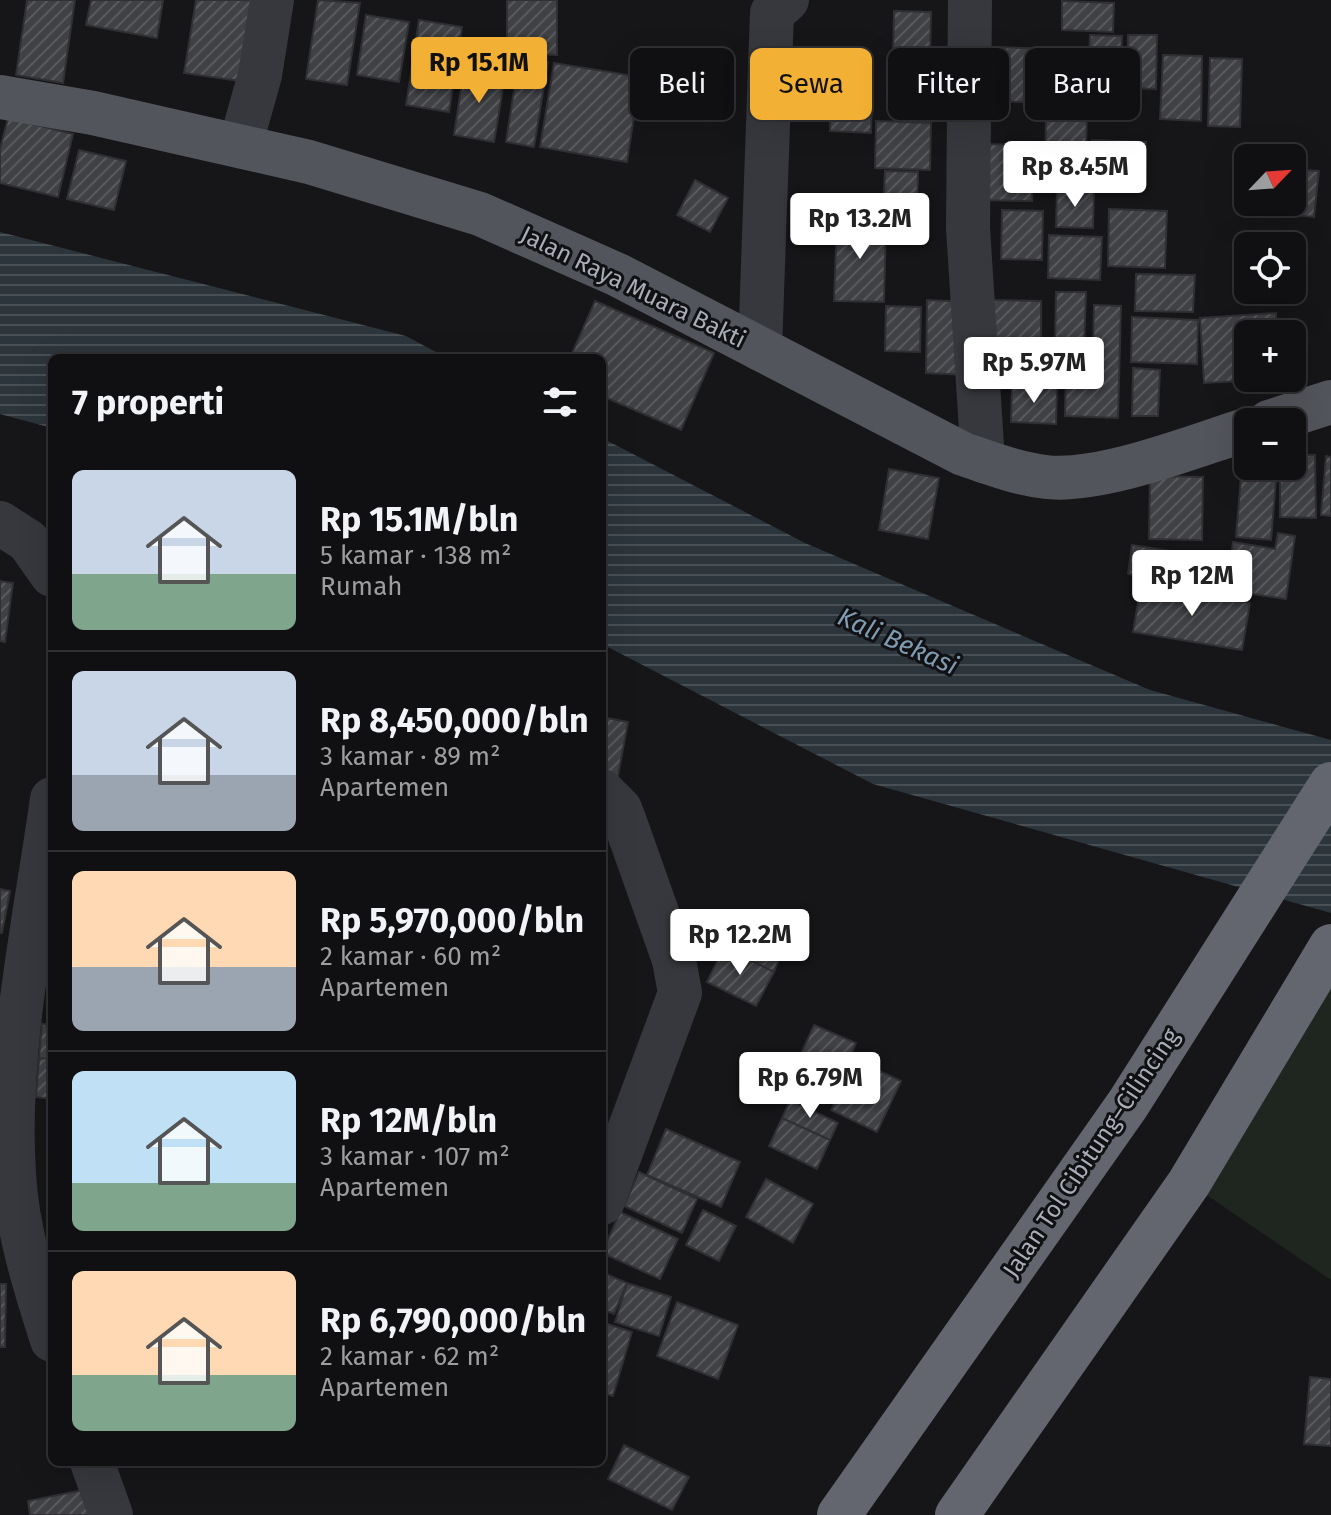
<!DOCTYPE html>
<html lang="id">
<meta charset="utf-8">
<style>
body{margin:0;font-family:"Fira Sans",sans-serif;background:#19191b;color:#f1f3f6;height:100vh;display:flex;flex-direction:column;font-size:30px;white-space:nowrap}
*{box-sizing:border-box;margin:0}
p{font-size:26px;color:#9c9d9f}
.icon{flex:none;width:44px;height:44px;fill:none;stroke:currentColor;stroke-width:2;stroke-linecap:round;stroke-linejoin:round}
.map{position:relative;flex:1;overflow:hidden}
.panel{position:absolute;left:48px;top:354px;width:558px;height:1112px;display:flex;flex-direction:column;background:#101012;border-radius:12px;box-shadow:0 8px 32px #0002,0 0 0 2px #303032}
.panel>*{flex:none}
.hud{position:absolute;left:630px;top:48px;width:580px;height:72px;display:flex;gap:16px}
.needle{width:52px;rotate:65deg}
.fabs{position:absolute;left:1234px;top:144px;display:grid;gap:16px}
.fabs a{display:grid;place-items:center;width:72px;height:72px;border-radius:12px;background:#101012;box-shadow:0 8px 32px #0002,0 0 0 2px #303032;font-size:40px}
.price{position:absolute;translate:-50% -68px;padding:0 18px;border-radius:8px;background:#fff;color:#222;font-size:26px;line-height:52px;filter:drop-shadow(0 2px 4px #0008)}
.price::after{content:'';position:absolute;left:50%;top:48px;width:24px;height:18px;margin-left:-12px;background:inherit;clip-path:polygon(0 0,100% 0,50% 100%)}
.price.active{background:#f2b134;color:#111}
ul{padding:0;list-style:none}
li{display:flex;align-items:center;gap:24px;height:200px;padding:0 24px}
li+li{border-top:2px solid #303032}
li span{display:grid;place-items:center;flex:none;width:224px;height:160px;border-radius:12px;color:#555}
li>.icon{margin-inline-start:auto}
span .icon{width:96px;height:96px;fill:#fffc;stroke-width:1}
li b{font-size:34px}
h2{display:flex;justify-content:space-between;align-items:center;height:96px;padding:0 24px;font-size:34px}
.tag{padding:0 28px;border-radius:12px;background:#101012;box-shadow:0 8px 32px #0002,0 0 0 2px #303032;font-size:28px;line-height:72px}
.tag.active{background:#f2b134;color:#111}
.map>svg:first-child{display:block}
.grass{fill:#1e261f}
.water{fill:url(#water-rules)}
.building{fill:url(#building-hatch);stroke:#303034;stroke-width:2}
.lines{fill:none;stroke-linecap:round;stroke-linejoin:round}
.minor{stroke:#37383d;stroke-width:44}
.primary{stroke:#53555c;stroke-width:44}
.motorway{stroke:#63666e;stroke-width:44}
.labels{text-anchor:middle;stroke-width:6;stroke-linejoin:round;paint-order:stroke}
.street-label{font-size:24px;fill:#a8adb8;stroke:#111113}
.water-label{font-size:26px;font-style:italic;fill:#7f9bb3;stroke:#111113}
</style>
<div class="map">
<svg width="1331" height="1515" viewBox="0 0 1331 1515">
<defs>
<pattern id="water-rules" width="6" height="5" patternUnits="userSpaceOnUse" patternTransform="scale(2)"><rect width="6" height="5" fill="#2c353c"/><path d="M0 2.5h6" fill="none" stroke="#485056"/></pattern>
<pattern id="building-hatch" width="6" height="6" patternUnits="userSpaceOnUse" patternTransform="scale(2)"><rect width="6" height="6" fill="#404145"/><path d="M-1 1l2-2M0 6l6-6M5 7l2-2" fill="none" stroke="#595a5e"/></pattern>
</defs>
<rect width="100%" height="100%" fill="#161618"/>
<path class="grass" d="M 1331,946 L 1331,1280 L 1189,1183 Z"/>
<path class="water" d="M 0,232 L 406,336 L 447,358 L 52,358 L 52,428 L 0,414 Z
M 602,438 L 805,543 L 1150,690 L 1331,740 L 1331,913 L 873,784 L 602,644 Z"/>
<path class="building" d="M 27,0 L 75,0 L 63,83 L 16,75 Z
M 91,0 L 163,0 L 157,38 L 86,25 Z
M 196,0 L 253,0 L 240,81 L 184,73 Z
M 318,0 L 360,3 L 347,85 L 306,79 Z
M 507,0 L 557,0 L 557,55 L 507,54 Z
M 1062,1 L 1114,3 L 1113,32 L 1062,30 Z
M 894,11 L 931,12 L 930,59 L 893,58 Z
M 366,15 L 409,22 L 399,82 L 357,75 Z
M 419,20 L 462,27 L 449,112 L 406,105 Z
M 1090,35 L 1122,36 L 1120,88 L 1088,87 Z
M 1128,35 L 1157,35 L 1156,89 L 1127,88 Z
M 996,47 L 1075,50 L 1074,104 L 994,101 Z
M 1163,55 L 1202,56 L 1201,121 L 1160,119 Z
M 519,58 L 548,62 L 534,147 L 506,142 Z
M 1210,58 L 1242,59 L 1240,127 L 1208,126 Z
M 554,63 L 640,77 L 627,162 L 540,147 Z
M 832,67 L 873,68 L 871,133 L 830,131 Z
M 464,69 L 505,76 L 494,142 L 454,135 Z
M 1046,111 L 1087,112 L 1085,182 L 1045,181 Z
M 8,118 L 73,134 L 58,197 L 0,183 L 0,149 Z
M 876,121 L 931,123 L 930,170 L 875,168 Z
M 1092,140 L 1146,142 L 1145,183 L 1091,181 Z
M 980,144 L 1034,145 L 1032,201 L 978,200 Z
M 79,150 L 126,161 L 114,210 L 67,199 Z
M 1292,169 L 1319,171 L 1314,217 L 1262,212 L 1262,202 L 1292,202 Z
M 885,171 L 918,172 L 917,215 L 883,214 Z
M 695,180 L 728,198 L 710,232 L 677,215 Z
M 1057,190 L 1094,191 L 1093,228 L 1056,227 Z
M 1109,209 L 1167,211 L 1165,268 L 1108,266 Z
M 1002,210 L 1043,211 L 1042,260 L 1001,259 Z
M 837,219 L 886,221 L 884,302 L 834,301 Z
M 1049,235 L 1102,237 L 1100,280 L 1048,278 Z
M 1136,274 L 1195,275 L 1193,312 L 1135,311 Z
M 1056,292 L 1086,292 L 1084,348 L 1055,347 Z
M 927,300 L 969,302 L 967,375 L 926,373 Z
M 989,300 L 1041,301 L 1041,349 L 988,347 Z
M 595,301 L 714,353 L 681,430 L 602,396 L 602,358 L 570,358 Z
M 1094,305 L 1121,306 L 1118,418 L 1065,416 L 1066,356 L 1093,356 Z
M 886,306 L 921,307 L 920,352 L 885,351 Z
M 1276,313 L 1277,334 L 1248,334 L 1248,378 L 1280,379 L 1204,383 L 1200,318 Z
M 1132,317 L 1198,320 L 1197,364 L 1131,362 Z
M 1133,368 L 1160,370 L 1158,416 L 1132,416 Z
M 1012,386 L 1057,388 L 1056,424 L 1011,422 Z
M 1292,455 L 1315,455 L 1316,518 L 1280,517 L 1280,466 L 1292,466 Z
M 1326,456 L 1331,457 L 1331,516 L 1321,515 Z
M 1242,465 L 1277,469 L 1271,540 L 1236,537 Z
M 889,469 L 939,478 L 928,539 L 879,530 Z
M 1150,476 L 1203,477 L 1202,540 L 1149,539 Z
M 1278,533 L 1295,536 L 1286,599 L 1226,590 L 1233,542 L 1275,549 Z
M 1132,545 L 1185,553 L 1181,582 L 1128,574 Z
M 0,581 L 13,583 L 5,642 L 0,641 Z
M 1141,585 L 1250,603 L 1242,650 L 1133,632 Z
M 602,717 L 628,722 L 618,776 L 602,773 Z
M 0,889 L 10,891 L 2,933 L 0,933 Z
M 732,928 L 782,953 L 774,972 L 724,947 Z
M 724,947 L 774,972 L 756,1006 L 707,982 Z
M 42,1024 L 52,1025 L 52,1059 L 39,1058 Z
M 814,1025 L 856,1043 L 838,1084 L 796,1065 Z
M 39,1058 L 52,1059 L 52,1099 L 36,1097 Z
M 854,1059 L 901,1081 L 877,1132 L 831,1110 Z
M 790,1100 L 838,1123 L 830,1140 L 782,1118 Z
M 782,1118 L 830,1140 L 817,1169 L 769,1146 Z
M 666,1129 L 740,1162 L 721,1207 L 647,1175 Z
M 639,1172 L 697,1199 L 682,1233 L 624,1206 Z
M 766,1179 L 813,1204 L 793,1243 L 746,1217 Z
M 703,1210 L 736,1226 L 719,1261 L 686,1245 Z
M 620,1212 L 678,1239 L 660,1279 L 602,1253 Z
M 602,1272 L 627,1283 L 614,1314 L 602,1309 Z
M 627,1283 L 671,1297 L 659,1336 L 615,1322 Z
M 0,1284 L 6,1284 L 5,1347 L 0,1347 Z
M 677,1302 L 738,1325 L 718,1379 L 657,1356 Z
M 602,1322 L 632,1332 L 613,1396 L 602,1393 Z
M 1310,1377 L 1331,1379 L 1331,1446 L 1304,1444 Z
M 624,1445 L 689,1477 L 672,1510 L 608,1479 Z
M 93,1488 L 98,1515 L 30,1515 L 28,1501 Z"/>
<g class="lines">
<path class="minor" d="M 970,0 L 968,228 L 983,461
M 240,146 L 260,75 L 272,0
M 760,349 L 772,13 L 787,0
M 0,523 L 28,541 L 52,575
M 602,791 L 620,809 L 625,822 L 674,960 L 680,993 L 602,1203
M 52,799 C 35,921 6,1050 14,1174 C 17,1230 35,1287 52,1340
M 92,1462 L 111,1515"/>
<path class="primary" d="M 0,97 L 93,113 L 309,162 L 480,214 L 618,275 L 963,454 C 990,463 1018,474 1046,477 C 1102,483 1194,446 1248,429
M 1269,422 L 1331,402"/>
<path class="motorway" d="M 839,1515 L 1128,1104 L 1331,784
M 957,1515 L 1189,1183 L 1331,946"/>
</g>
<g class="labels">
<g class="street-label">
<text transform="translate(633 287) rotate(26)" y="8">Jalan Raya Muara Bakti</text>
<text transform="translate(1091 1153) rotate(-56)" y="8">Jalan Tol Cibitung–Cilincing</text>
</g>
<g class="water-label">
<text transform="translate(898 641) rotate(24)" y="9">Kali Bekasi</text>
</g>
</g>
</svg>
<div class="fabs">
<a><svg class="needle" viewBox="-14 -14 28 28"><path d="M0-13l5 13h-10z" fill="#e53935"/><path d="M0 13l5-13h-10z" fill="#9c9d9f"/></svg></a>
<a><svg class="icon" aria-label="locate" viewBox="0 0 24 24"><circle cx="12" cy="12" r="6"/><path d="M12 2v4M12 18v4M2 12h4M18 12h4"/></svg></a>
<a>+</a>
<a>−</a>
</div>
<b class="price active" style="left:479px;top:105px">Rp 15.1M</b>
<b class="price" style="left:1075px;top:209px">Rp 8.45M</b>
<b class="price" style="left:860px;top:261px">Rp 13.2M</b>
<b class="price" style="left:1034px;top:405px">Rp 5.97M</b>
<b class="price" style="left:1192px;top:618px">Rp 12M</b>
<b class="price" style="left:740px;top:977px">Rp 12.2M</b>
<b class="price" style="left:810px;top:1120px">Rp 6.79M</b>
<div class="hud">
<a class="tag">Beli</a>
<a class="tag active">Sewa</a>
<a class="tag">Filter</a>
<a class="tag">Baru</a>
</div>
<section class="panel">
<h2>7 properti<svg class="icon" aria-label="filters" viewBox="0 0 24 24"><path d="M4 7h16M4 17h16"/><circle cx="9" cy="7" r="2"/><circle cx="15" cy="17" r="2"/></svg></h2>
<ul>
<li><span style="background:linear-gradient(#c9d6e8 65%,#7fa58c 0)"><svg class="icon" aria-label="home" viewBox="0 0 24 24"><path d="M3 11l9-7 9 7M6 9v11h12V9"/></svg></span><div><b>Rp 15.1M/bln</b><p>5 kamar · 138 m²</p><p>Rumah</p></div></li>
<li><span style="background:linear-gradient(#c9d6e8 65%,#9aa5b1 0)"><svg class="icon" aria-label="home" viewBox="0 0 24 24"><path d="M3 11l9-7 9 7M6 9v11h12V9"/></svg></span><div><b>Rp 8,450,000/bln</b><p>3 kamar · 89 m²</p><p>Apartemen</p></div></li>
<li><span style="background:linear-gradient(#ffd9b3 60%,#9aa5b1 0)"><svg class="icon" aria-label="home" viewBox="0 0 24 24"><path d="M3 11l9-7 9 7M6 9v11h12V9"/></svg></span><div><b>Rp 5,970,000/bln</b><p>2 kamar · 60 m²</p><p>Apartemen</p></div></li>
<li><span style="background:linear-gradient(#bfe0f5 70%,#7fa58c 0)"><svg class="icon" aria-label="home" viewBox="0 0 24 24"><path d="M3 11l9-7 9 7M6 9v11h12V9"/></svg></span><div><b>Rp 12M/bln</b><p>3 kamar · 107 m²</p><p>Apartemen</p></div></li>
<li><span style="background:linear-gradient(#ffd9b3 65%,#7fa58c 0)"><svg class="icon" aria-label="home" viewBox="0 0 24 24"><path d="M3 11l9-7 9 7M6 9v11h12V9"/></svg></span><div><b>Rp 6,790,000/bln</b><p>2 kamar · 62 m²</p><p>Apartemen</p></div></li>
</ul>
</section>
</div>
